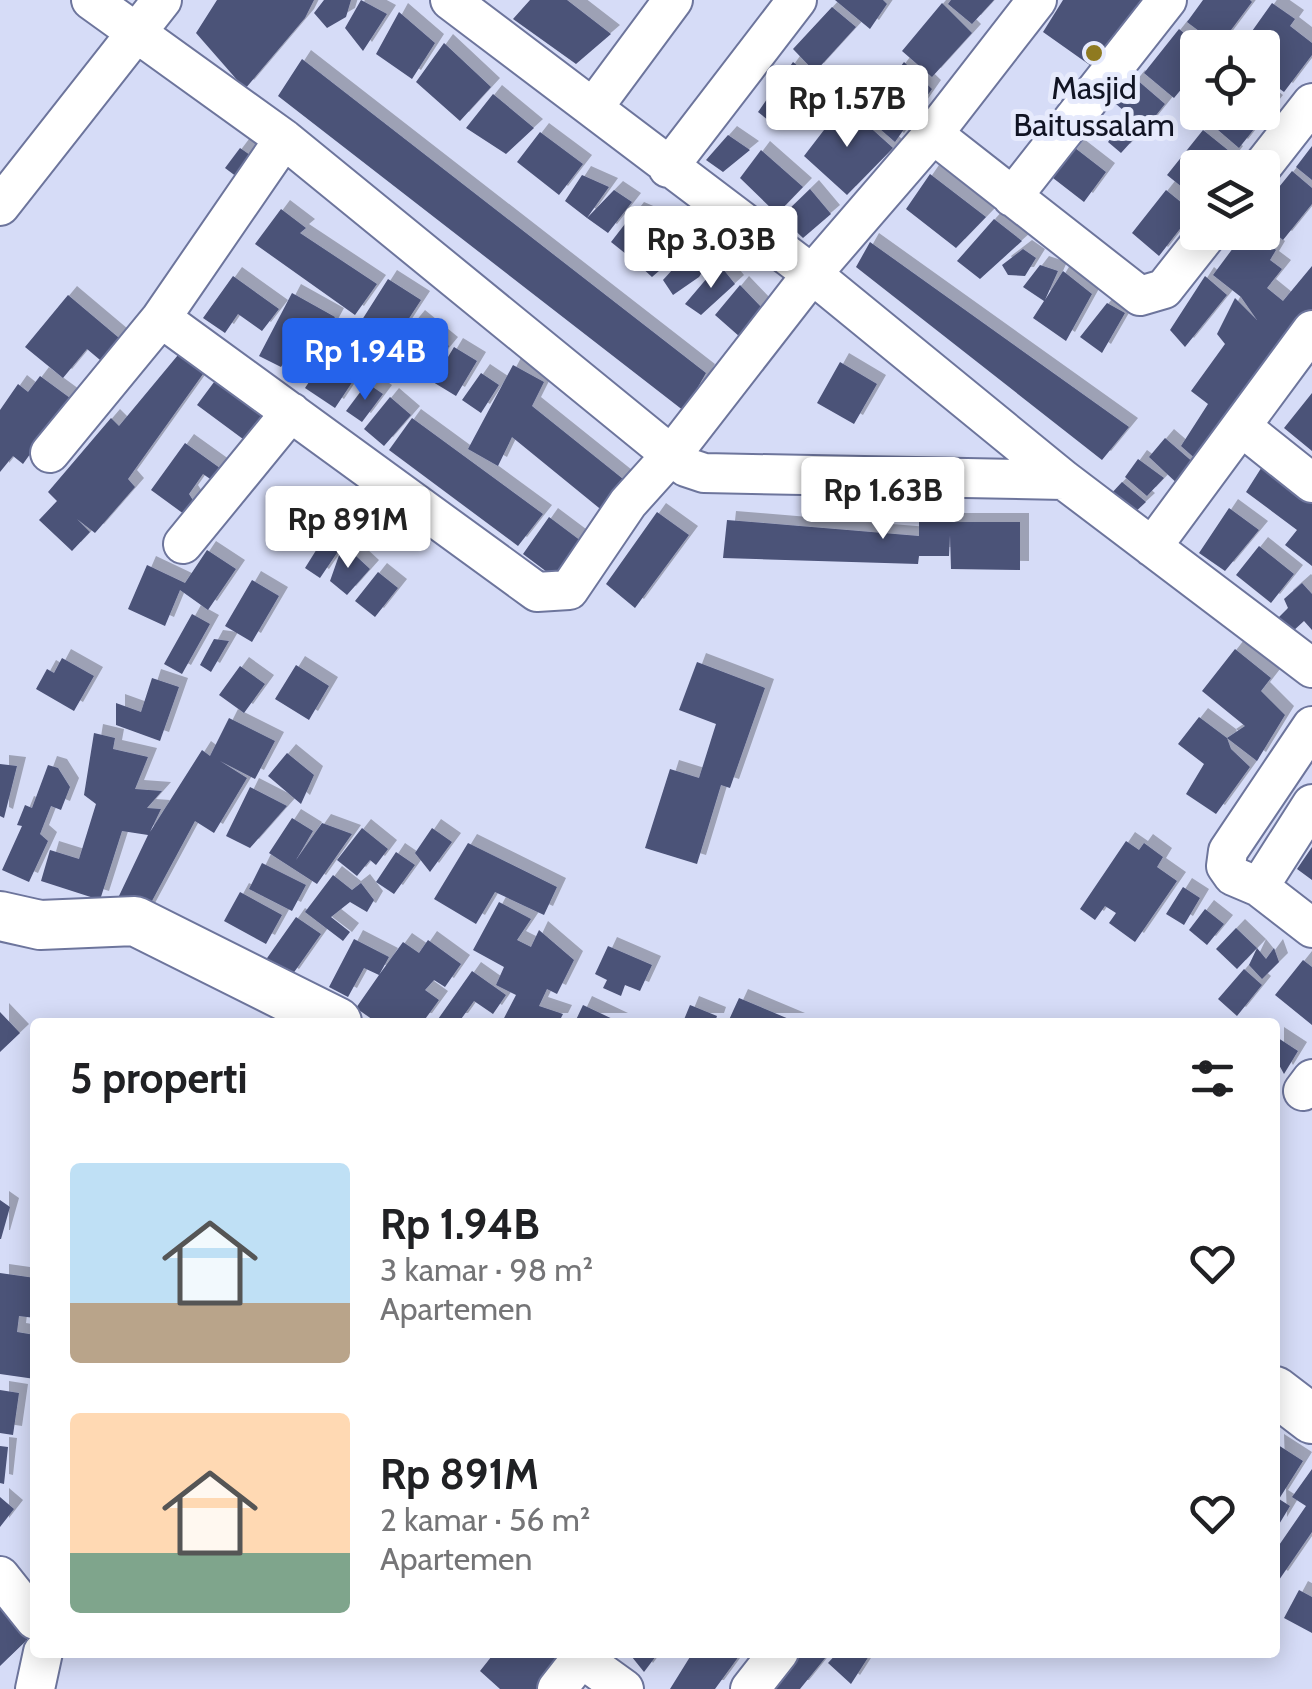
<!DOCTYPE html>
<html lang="id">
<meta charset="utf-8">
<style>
body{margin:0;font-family:Cabin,sans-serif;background:#f2f2f2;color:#202124;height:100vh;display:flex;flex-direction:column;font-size:38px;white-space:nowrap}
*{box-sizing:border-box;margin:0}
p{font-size:32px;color:#757577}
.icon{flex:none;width:55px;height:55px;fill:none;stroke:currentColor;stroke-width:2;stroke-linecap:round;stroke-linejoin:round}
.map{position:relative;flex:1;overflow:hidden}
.panel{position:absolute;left:30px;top:1018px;width:1250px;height:640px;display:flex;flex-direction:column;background:#fff;border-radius:10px;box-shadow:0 5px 25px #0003}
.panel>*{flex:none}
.controls{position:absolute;left:1180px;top:30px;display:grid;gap:20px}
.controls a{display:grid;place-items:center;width:100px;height:100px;border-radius:10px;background:#fff;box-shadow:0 5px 25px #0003;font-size:50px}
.price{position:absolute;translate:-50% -85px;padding:0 22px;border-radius:10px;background:#fff;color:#222;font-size:32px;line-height:65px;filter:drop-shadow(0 2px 5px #0008)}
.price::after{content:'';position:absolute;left:50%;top:60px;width:30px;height:22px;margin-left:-15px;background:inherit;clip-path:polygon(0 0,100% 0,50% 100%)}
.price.current{background:#2563eb;color:#fff}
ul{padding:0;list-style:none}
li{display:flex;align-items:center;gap:30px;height:250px;padding:0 40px}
li span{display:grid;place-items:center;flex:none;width:280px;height:200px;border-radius:10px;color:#555}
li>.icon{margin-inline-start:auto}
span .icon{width:120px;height:120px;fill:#fffc;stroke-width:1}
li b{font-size:42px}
h2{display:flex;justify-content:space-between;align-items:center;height:120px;padding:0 40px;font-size:42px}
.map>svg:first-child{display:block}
.building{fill:#4b5278;filter:url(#shadow)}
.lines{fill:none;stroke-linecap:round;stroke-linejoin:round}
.minor-casing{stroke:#6d759c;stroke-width:42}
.tertiary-casing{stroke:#6d759c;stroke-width:52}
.minor{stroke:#fff;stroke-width:38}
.tertiary{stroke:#fff;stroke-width:48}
.poi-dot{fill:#8f7a20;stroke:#e6eafc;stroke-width:4}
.labels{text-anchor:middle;stroke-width:10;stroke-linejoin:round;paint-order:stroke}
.poi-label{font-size:32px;fill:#111423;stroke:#e6eafc}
</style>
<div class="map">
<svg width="1312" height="1689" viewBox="0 0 1312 1689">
<defs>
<filter id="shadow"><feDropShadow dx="9" dy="-9" stdDeviation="0" flood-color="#0004"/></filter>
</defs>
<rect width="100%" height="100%" fill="#d6dcf7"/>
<path class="building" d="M 217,0 L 314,0 L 305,18 L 245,89 L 196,33 Z
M 324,0 L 351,0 L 346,17 L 327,28 L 314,13 Z
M 361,0 L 387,14 L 363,51 L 345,28 Z
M 530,0 L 567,0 L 611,34 L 576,64 L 513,19 Z
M 835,0 L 883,0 L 887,4 L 870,29 Z
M 951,0 L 994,0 L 972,24 L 948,4 Z
M 1063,0 L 1155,0 L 1101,73 L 1043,32 Z
M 1203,0 L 1250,0 L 1252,2 L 1219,46 L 1187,22 Z
M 942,3 L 972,33 L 932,77 L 902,51 Z
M 1272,3 L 1295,19 L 1290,26 L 1312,43 L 1312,55 L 1284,92 L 1262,76 L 1262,62 L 1271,51 L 1250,34 Z
M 832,7 L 856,27 L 815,72 L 793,49 Z
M 399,12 L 435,43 L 412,79 L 376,54 Z
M 1179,29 L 1202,48 L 1198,48 L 1198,69 L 1174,98 L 1144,73 Z
M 444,43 L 491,87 L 460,121 L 416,82 Z
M 302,59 L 706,373 L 684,411 L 278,96 Z
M 793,62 L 819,83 L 779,129 L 758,112 Z
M 904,62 L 932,89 L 895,142 L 864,115 Z
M 1136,79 L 1165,104 L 1145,129 L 1116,104 Z
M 493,94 L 534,128 L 506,154 L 466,128 Z
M 1262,95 L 1274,104 L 1239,148 L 1211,124 L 1220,112 L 1262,112 Z
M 844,104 L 893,148 L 847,195 L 804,156 Z
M 1124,120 L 1141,131 L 1121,153 L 1108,142 Z
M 1203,130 L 1234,155 L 1224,168 L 1198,168 L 1198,200 L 1167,175 Z
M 540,132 L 583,164 L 559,195 L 517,162 Z
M 728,135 L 750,150 L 723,172 L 706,160 Z
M 1312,146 L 1312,180 L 1296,167 Z
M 240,148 L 257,160 L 241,180 L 225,168 Z
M 1075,148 L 1106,172 L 1084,202 L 1053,178 Z
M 761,150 L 803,187 L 777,214 L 740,178 Z
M 1292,171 L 1312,188 L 1312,204 L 1283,240 L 1262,223 L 1262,208 Z
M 930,174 L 986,217 L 956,248 L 906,209 Z
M 582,175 L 609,187 L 587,218 L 565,201 Z
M 810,189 L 831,214 L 803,238 L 781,217 Z
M 614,190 L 632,202 L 608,233 L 587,218 Z
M 1166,190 L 1193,212 L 1159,256 L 1132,233 Z
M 281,209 L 306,228 L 300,233 L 377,284 L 355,315 L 255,244 Z
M 635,211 L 663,223 L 631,258 L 611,242 Z
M 994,219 L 1022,241 L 980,279 L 957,261 Z
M 663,223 L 681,252 L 652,277 L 639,265 Z
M 1245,232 L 1253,232 L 1276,250 L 1270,260 L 1282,269 L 1267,288 L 1283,301 L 1312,266 L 1312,314 L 1307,320 L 1301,315 L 1282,339 L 1288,346 L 1199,462 L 1181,446 L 1208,404 L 1191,391 L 1225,344 L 1217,334 L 1235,298 L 1257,320 L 1241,297 L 1213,275 Z
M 870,242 L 1129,427 L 1102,460 L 856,267 Z
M 693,247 L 711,258 L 699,277 L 673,295 L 663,280 Z
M 1023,249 L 1036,258 L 1025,276 L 1008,275 L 1002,265 Z
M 719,264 L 735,284 L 701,315 L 685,304 Z
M 1040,265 L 1058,271 L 1045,300 L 1063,271 L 1092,294 L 1066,341 L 1033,318 L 1044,301 L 1023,287 Z
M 233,276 L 279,309 L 262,331 L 238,314 L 225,333 L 203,318 Z
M 1205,276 L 1227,295 L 1185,347 L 1170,330 Z
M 388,279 L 421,300 L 378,366 L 346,345 Z
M 740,285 L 763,309 L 740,337 L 715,315 Z
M 292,293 L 335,317 L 308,367 L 288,356 L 281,367 L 259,356 Z
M 68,295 L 125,343 L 106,365 L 87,349 L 63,378 L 25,347 Z
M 1107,303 L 1125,313 L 1102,353 L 1080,337 Z
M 416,319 L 449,346 L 425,375 L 392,348 Z
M 454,347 L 477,361 L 456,396 L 433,382 Z
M 178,355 L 203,374 L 128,479 L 135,487 L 95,533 L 77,519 L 90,532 L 72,551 L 39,520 L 57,501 L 48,492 L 111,418 L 119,426 Z
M 327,355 L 357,375 L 335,408 L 305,388 Z
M 840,362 L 877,384 L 854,424 L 817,403 Z
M 513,365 L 544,382 L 532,406 L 628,483 L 604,512 L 512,437 L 498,466 L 468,449 Z
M 481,373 L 499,385 L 481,413 L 462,400 Z
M 220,374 L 270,411 L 247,442 L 197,405 Z
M 40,376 L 70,398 L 23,464 L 13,456 L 0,472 L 0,410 L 18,384 L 28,392 Z
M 367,383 L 383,394 L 362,422 L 346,411 Z
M 1312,393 L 1312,451 L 1284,428 Z
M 390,397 L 411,415 L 384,446 L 364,429 Z
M 412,418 L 543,514 L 518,546 L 389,450 Z
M 1165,438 L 1195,464 L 1181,487 L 1149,457 Z
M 185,443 L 224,471 L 216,483 L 203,474 L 189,494 L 196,505 L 188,517 L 151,490 Z
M 1138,459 L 1164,478 L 1147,496 L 1125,477 Z
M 1265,462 L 1312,496 L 1312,566 L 1285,545 L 1297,530 L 1246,492 Z
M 1122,482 L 1146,502 L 1132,515 L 1109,496 Z
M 919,501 L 948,502 L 950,522 L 1020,522 L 1020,570 L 951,569 L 950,535 L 949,556 L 919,556 L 918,564 L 723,558 L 727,520 L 919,536 Z
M 1229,508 L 1259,530 L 1225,571 L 1199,553 Z
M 657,512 L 689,535 L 635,608 L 606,584 Z
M 549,517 L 581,541 L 555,578 L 523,554 Z
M 330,528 L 343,544 L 320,578 L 305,568 Z
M 343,544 L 370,569 L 347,595 L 330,581 Z
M 1259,546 L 1294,574 L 1271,603 L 1236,575 Z
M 207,550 L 236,569 L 208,610 L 180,590 L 165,626 L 128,609 L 147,565 L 185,583 Z
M 378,572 L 398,588 L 375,617 L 355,601 Z
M 252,580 L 279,596 L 252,642 L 225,626 Z
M 1302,583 L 1312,594 L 1312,630 L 1304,621 L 1292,632 L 1278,618 L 1288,608 L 1284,599 Z
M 192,614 L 210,624 L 182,674 L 164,664 Z
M 214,639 L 229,641 L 211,672 L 200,665 Z
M 1235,649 L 1271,678 L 1261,691 L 1285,715 L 1257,761 L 1227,738 L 1245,726 L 1202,691 Z
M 62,658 L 94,676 L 74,711 L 36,689 L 47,669 L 54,673 Z
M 697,662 L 765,688 L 730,788 L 721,785 L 697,864 L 645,848 L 670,769 L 699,778 L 716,724 L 679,710 Z
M 296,665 L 329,686 L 309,720 L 275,699 Z
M 240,666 L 265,684 L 244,713 L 219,695 Z
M 152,678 L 179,687 L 160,741 L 116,725 L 116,703 L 141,712 Z
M 1199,717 L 1227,738 L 1231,749 L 1250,767 L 1216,814 L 1186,794 L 1204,764 L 1178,744 Z
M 229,718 L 275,741 L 255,779 L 220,761 L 247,778 L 214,833 L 195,821 L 146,912 L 118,898 L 148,835 L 122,831 L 100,900 L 41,881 L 50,850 L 79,859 L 96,804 L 84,795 L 94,733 L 115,738 L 113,749 L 148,757 L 135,789 L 162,791 L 147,808 L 161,809 L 150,832 L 202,750 L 210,756 Z
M 287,753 L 314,775 L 301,804 L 268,776 Z
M 0,764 L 17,766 L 4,818 L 0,816 Z
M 48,765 L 58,768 L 70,787 L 61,810 L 51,806 L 40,834 L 48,841 L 29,882 L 2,870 L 22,826 L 17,825 L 25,805 L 32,808 Z
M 250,787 L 287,806 L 250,848 L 226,836 Z
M 292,818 L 313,831 L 296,860 L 322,823 L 352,834 L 317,884 L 269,853 Z
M 362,828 L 388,849 L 376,865 L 370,860 L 357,876 L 337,860 Z
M 432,828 L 452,842 L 430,872 L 415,853 Z
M 1126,841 L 1139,850 L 1144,843 L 1163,857 L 1157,867 L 1177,881 L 1135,942 L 1109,923 L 1116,913 L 1105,906 L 1095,920 L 1080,909 Z
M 468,843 L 557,887 L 544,915 L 495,892 L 476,924 L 434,899 Z
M 1312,847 L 1312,880 L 1297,869 Z
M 396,852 L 415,865 L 394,894 L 376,882 Z
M 262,863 L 306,885 L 292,911 L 249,889 Z
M 333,875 L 352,890 L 361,883 L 374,900 L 367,912 L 350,902 L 331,917 L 350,932 L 343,941 L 305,912 Z
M 1183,887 L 1200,898 L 1184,925 L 1166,914 Z
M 240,892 L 282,915 L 266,944 L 224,921 Z
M 499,902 L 531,919 L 517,940 L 531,947 L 539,930 L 574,960 L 557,994 L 547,989 L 539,1006 L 563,1014 L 559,1022 L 502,1022 L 516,995 L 496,985 L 504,967 L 473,950 Z
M 1205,909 L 1224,924 L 1207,945 L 1189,930 Z
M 296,917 L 321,934 L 290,978 L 265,961 Z
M 1236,928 L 1257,948 L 1237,969 L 1216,949 Z
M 354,939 L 389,957 L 379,975 L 403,942 L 419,953 L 428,940 L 461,964 L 445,987 L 434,980 L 425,990 L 439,1000 L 423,1022 L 376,1022 L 356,1008 L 379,975 L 364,968 L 348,997 L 329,987 Z
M 608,946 L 652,965 L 640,991 L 625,985 L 621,996 L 603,988 L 607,980 L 595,974 Z
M 1257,948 L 1266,959 L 1274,948 L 1279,962 L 1262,979 L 1249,965 Z
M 1303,960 L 1312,967 L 1312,1025 L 1275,995 Z
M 1244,969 L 1262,985 L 1237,1016 L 1218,999 Z
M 472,971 L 506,995 L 493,1014 L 474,1001 L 459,1022 L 436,1022 Z
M 739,998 L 796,1022 L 728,1022 Z
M 583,1005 L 619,1022 L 575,1022 Z
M 690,1005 L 717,1016 L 715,1022 L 683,1022 Z
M 0,1012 L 20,1033 L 0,1052 Z
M 1275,1036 L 1298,1051 L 1284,1074 L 1278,1063 L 1275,1067 Z
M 0,1200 L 10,1207 L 1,1239 L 0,1239 Z
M 0,1273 L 35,1278 L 35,1318 L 19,1316 L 17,1332 L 35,1335 L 35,1379 L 0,1374 Z
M 0,1390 L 19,1393 L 13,1435 L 0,1433 Z
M 1275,1443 L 1303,1461 L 1279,1499 L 1290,1506 L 1278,1526 Z
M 0,1446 L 8,1447 L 4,1484 L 0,1483 Z
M 1312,1469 L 1312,1532 L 1279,1580 L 1275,1577 L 1275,1551 L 1306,1506 L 1292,1497 Z
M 0,1497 L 14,1509 L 0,1527 Z
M 0,1588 L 30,1637 L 0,1666 Z
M 1299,1590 L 1312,1597 L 1312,1633 L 1284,1618 Z
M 495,1652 L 567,1652 L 537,1689 L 500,1689 L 480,1671 Z
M 628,1652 L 659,1652 L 644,1672 Z
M 693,1652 L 742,1652 L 715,1689 L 670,1689 Z
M 789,1652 L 830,1652 L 800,1689 L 760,1689 Z
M 838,1652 L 869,1656 L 851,1684 L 828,1663 Z"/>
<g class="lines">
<g class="minor-casing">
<path id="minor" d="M 91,0 L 284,139 L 686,467 L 704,473 L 1064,480
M 450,0 L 812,274 L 1064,480 L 1312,668
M 593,108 L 673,0
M 933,134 L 1140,296 L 1164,289 L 1209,232
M 284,139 L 161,318 L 537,592 L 569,590 L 628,503 L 673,453 L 812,274 L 933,134 L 1037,0
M 668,168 L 797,0
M 1261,168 L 1312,103
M 1012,197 L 1167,0
M 0,206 L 162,0
M 1243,428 L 1312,483
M 50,453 L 161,318
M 183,544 L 291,412
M 1152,547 L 1312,330
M 1312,726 L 1228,851 L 1226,866 L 1233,876 L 1259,887 L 1312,928
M 1259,887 L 1312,804
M 1303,1091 L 1312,1079
M 0,1576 L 35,1620
M 581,1658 L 624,1689
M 35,1689 L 43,1652
M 557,1689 L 586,1652
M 750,1689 L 779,1652"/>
</g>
<g class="tertiary-casing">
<path id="tertiary" d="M 0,916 L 40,925 L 135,921 L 337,1022
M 1275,1391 L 1312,1419"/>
</g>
<use href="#minor" class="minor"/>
<use href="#tertiary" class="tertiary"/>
</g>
<circle class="poi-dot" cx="1094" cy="53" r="10"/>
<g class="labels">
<g class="poi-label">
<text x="1094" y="99">Masjid<tspan x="1094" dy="37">Baitussalam</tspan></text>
</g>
</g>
</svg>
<div class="controls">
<a><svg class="icon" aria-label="locate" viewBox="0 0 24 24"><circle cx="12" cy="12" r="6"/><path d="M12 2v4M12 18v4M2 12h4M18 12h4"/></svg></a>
<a><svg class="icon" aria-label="layers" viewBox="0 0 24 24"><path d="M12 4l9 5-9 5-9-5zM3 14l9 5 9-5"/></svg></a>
</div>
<b class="price" style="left:847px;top:150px">Rp 1.57B</b>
<b class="price" style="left:711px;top:291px">Rp 3.03B</b>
<b class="price current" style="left:365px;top:403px">Rp 1.94B</b>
<b class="price" style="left:883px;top:542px">Rp 1.63B</b>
<b class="price" style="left:348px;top:571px">Rp 891M</b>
<section class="panel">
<h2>5 properti<svg class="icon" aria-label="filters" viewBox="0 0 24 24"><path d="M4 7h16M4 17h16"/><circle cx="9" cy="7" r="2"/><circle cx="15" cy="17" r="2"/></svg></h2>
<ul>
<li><span style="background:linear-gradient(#bfe0f5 70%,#b9a48a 0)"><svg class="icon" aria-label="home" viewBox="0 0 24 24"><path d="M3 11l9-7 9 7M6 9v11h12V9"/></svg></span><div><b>Rp 1.94B</b><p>3 kamar · 98 m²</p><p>Apartemen</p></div><svg class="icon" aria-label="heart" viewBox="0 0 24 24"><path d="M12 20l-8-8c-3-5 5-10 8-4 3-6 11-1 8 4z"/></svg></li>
<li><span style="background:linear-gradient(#ffd9b3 70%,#7fa58c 0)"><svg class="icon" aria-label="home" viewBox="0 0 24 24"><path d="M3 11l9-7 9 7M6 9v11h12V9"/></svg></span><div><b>Rp 891M</b><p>2 kamar · 56 m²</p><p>Apartemen</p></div><svg class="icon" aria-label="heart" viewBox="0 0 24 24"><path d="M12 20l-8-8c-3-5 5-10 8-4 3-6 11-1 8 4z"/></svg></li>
</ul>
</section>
</div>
